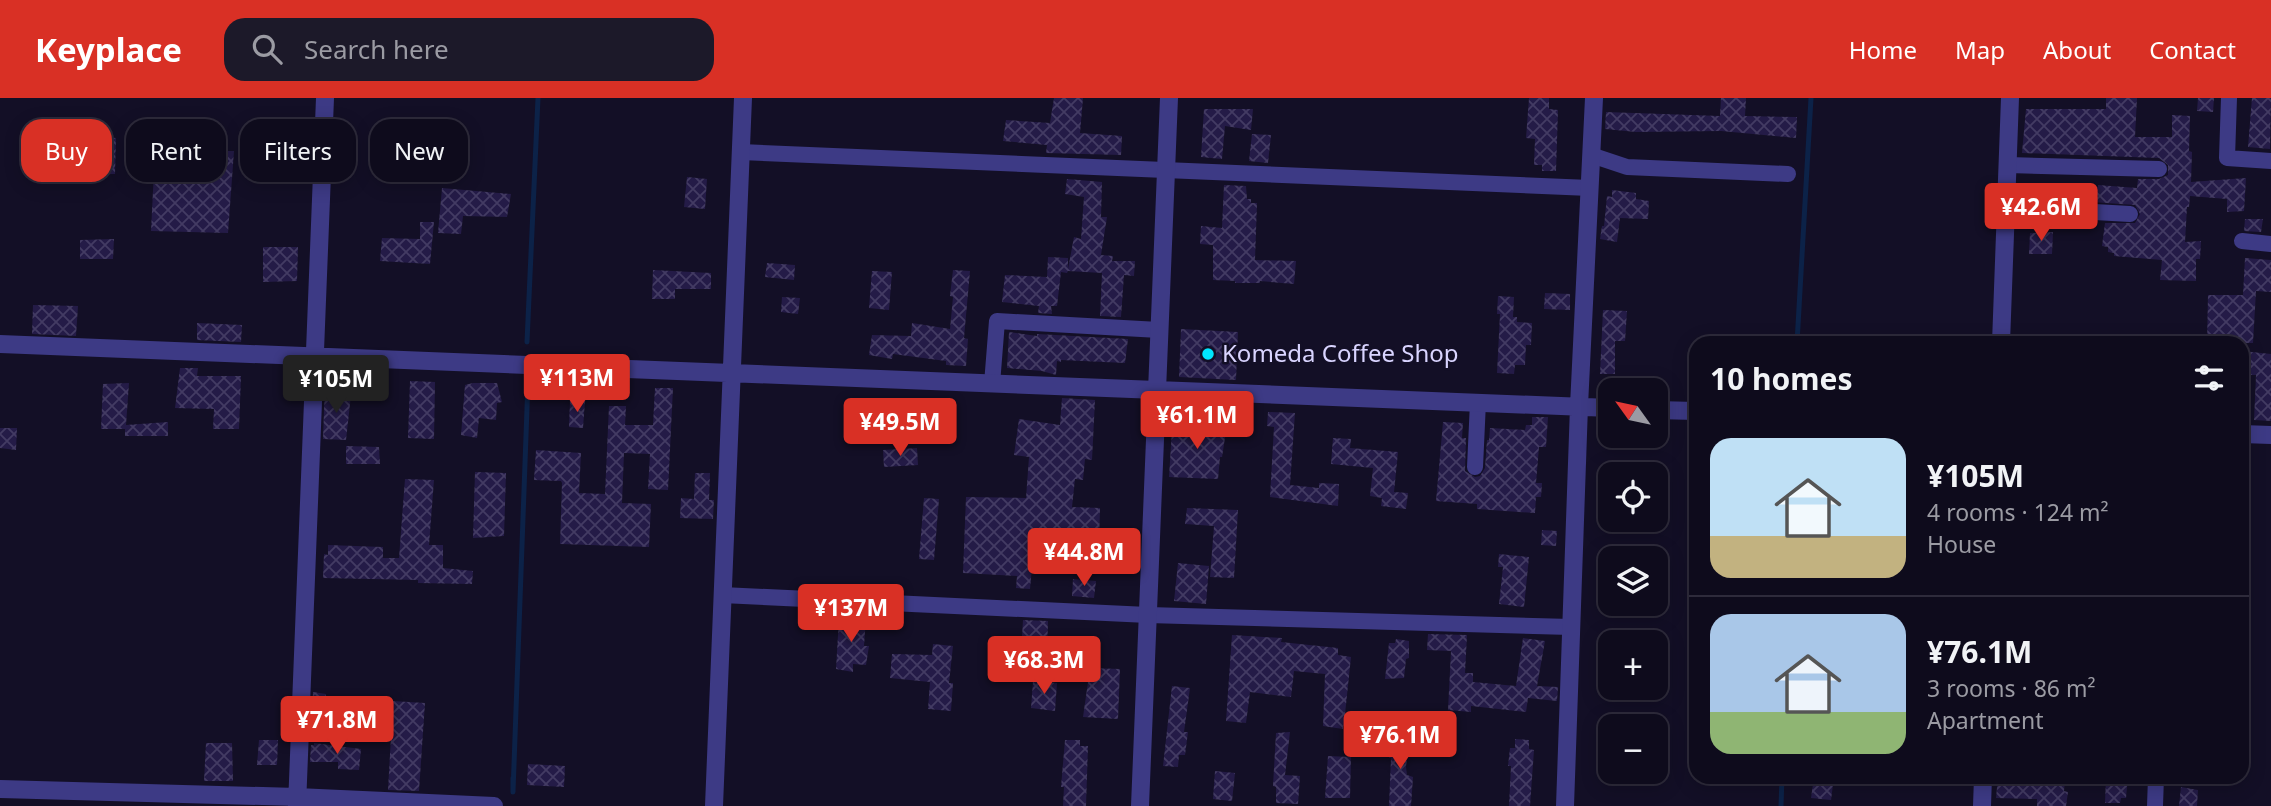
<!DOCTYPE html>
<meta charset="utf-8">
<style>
body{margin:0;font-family:"Noto Sans",sans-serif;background:#1c1929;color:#f1f3f6;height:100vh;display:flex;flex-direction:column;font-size:26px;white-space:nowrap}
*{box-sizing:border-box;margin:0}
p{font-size:23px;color:#9b9ba3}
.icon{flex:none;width:38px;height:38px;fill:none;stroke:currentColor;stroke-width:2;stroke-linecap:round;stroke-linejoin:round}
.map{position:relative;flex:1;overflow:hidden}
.drawer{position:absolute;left:1689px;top:238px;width:560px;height:448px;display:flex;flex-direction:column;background:#0e0b1c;border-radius:21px;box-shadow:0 4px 18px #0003,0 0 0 2px #2e2b3b}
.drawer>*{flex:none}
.banner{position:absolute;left:21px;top:21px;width:665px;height:63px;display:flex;gap:14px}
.needle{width:46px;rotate:303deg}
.fabs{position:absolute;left:1598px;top:280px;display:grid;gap:14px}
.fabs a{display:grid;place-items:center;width:70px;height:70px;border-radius:14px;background:#0e0b1c;box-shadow:0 4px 18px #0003,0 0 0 2px #2e2b3b;font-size:35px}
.price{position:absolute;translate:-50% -60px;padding:0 16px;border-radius:7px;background:#d93025;color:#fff;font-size:23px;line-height:46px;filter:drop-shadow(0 2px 4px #0008)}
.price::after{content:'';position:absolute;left:50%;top:42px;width:21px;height:16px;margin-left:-10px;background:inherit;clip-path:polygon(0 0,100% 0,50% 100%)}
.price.on{background:#222;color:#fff}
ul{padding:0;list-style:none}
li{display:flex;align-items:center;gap:21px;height:175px;padding:0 21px}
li+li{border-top:2px solid #2e2b3b}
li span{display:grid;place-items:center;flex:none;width:196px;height:140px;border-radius:21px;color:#555}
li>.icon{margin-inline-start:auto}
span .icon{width:84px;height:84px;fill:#fffc;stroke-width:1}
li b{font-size:30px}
h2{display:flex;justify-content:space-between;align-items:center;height:84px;padding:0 21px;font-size:30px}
.pill{padding:0 24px;border-radius:21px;background:#0e0b1c;box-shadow:0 4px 18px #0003,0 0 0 2px #2e2b3b;font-size:24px;line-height:63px}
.pill.on{background:#d93025;color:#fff}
header{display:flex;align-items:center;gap:42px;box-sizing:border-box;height:98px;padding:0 35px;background:#d93025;color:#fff}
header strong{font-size:33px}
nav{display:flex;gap:38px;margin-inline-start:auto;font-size:24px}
.search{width:490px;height:63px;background:#1c1929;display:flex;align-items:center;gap:18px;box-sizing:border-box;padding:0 24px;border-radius:21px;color:#9b9ba3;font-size:26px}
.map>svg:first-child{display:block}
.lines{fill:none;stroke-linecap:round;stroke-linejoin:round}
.stream{stroke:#0c2248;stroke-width:5}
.building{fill:url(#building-cross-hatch)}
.minor{stroke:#3d3a85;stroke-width:16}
.tertiary{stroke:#3d3a85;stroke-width:18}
.poi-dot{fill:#00e5ff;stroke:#130f26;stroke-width:2.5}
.labels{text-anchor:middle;stroke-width:5;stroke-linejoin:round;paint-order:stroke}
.poi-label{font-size:24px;fill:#d9d4ff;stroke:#130f26;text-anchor:start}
</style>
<header>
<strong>Keyplace</strong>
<div class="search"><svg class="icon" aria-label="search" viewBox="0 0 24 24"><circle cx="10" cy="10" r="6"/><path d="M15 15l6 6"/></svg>Search here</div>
<nav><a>Home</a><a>Map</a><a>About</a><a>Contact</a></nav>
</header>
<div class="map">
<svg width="2271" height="708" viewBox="0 0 2271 708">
<defs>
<pattern id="building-cross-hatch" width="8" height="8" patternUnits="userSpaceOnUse" patternTransform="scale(1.75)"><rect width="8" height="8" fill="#241b47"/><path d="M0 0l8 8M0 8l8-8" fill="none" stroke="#433b63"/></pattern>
</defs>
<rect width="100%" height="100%" fill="#130f26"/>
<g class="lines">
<path class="stream" d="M 527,244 L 538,0
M 1797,245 L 1811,0
M 513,680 L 513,694 L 528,283
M 1781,708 L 1782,679"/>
</g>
<path class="building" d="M 1054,0 L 1083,0 L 1080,35 L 1122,38 L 1121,57 L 1046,55 L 1047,47 L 1003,43 L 1006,22 L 1050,25 Z
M 1529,0 L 1549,0 L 1549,11 L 1558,12 L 1556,73 L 1542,73 L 1542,67 L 1534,67 L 1535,41 L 1526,40 Z
M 1721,0 L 1746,0 L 1745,18 L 1797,19 L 1796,40 L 1721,33 L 1636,34 L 1605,31 L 1606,14 L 1720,18 Z
M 2106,0 L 2137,0 L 2135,39 L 2172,39 L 2172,17 L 2190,18 L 2189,53 L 2192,54 L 2191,84 L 2246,80 L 2244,113 L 2227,114 L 2227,101 L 2190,98 L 2189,109 L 2187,109 L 2185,144 L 2201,143 L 2200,161 L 2196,161 L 2196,183 L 2160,182 L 2162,162 L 2114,158 L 2114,155 L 2108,154 L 2108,149 L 2102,148 L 2105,125 L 2135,125 L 2140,116 L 2135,107 L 2021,99 L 2021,85 L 2098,89 L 2098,87 L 2137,90 L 2138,81 L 2159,81 L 2168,77 L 2168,67 L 2159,60 L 2022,55 L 2026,11 L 2106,11 Z
M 2198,0 L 2214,0 L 2213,14 L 2197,13 Z
M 2252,0 L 2271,0 L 2270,51 L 2248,49 Z
M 1204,11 L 1253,11 L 1251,32 L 1225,28 L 1222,61 L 1201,59 Z
M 64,35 L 116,40 L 115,76 L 62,77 Z
M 1252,36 L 1271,37 L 1268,65 L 1249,63 Z
M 155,53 L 234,53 L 228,135 L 151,133 Z
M 687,79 L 707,81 L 705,111 L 684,109 Z
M 1067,81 L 1102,84 L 1101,119 L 1107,119 L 1101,157 L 1113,158 L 1112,163 L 1135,163 L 1134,178 L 1124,177 L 1121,219 L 1100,218 L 1102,175 L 1068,173 L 1067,175 L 1061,174 L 1057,208 L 1051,208 L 1052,216 L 1038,215 L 1039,208 L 1002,204 L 1005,177 L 1047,179 L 1048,159 L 1068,160 L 1068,171 L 1074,139 L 1081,141 L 1084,99 L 1065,96 Z
M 1224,87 L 1246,88 L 1247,101 L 1251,101 L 1251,105 L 1257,105 L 1255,162 L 1296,163 L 1294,186 L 1260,183 L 1260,185 L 1235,185 L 1235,183 L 1213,182 L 1213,147 L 1200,146 L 1201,128 L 1222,130 Z
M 442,90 L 511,96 L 507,119 L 463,118 L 461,136 L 438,135 Z
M 1612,92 L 1636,95 L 1636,101 L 1649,103 L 1648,121 L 1620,120 L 1617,144 L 1600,141 L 1602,128 L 1604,128 L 1607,98 L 1612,99 Z
M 2245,121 L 2263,121 L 2261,134 L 2244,133 Z
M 420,124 L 434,124 L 430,166 L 380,163 L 382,140 L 420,141 Z
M 2053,134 L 2052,156 L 2029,156 L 2030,135 Z
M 114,141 L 113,161 L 80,161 L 80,142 Z
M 263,149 L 298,149 L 297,183 L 263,184 Z
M 2245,160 L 2271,162 L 2271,194 L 2256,193 L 2253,245 L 2207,245 L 2208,197 L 2243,197 Z
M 767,165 L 795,167 L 794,182 L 765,179 Z
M 653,172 L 711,175 L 711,191 L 675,191 L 675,201 L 652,201 Z
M 953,172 L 970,173 L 964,240 L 968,241 L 966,268 L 946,267 L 946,263 L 893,256 L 892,261 L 869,257 L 872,237 L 911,238 L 912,225 L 950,231 L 953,199 L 950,198 Z
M 872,173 L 892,174 L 889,212 L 869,210 Z
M 1545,195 L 1570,196 L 1570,212 L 1544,211 Z
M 1498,198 L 1514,199 L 1513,219 L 1517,219 L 1517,224 L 1532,225 L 1531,247 L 1526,247 L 1525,267 L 1515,267 L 1514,276 L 1497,275 L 1500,216 L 1497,216 Z
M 782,199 L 800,200 L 798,216 L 781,214 Z
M 33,207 L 78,208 L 76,238 L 32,236 Z
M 1603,212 L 1627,213 L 1625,243 L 1615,243 L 1615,276 L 1600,276 Z
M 197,225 L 242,227 L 241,244 L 197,242 Z
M 1181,231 L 1238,234 L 1236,282 L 1179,279 Z
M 1009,234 L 1037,238 L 1037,236 L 1128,241 L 1125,265 L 1061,262 L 1061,264 L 1057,263 L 1056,277 L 1042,273 L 1007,270 Z
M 2242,253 L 2271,256 L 2271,323 L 2254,322 L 2256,277 L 2242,277 Z
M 180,270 L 198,270 L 197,278 L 241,278 L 239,331 L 213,331 L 214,311 L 175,310 Z
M 410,283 L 435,284 L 434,341 L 408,340 Z
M 129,285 L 126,327 L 168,324 L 168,338 L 125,338 L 125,331 L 101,331 L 103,286 Z
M 325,285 L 333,286 L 333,297 L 351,297 L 346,342 L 323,341 Z
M 473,285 L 497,285 L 502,304 L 497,305 L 496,322 L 479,320 L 477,340 L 461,337 L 465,287 Z
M 655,290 L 673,290 L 668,392 L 648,391 L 650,356 L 624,355 L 622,405 L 651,406 L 649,449 L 560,446 L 562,385 L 561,383 L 534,382 L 536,352 L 581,355 L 579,395 L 605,396 L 609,308 L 626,308 L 625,327 L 653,327 Z
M 1062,300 L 1095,302 L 1092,362 L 1085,361 L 1083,382 L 1075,381 L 1072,409 L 1100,410 L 1099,447 L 1056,445 L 1055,459 L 1033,458 L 1030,491 L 1016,490 L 1017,478 L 963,475 L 966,399 L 1026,400 L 1029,359 L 1014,357 L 1019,321 L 1060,327 Z
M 570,302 L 585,303 L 583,330 L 569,329 Z
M 870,307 L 912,309 L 911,324 L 869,322 Z
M 1268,314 L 1295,315 L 1290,387 L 1319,390 L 1319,385 L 1339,386 L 1338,408 L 1270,399 L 1274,329 L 1267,328 Z
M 1532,319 L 1548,319 L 1546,349 L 1539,349 L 1536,385 L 1542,385 L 1541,399 L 1536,399 L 1535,415 L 1477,411 L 1477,406 L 1436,403 L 1443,324 L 1463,325 L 1462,340 L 1466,340 L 1465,373 L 1475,379 L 1480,378 L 1485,370 L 1487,342 L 1489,342 L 1490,330 L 1525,332 L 1526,327 L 1532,327 Z
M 1199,323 L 1227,327 L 1222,359 L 1220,359 L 1218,381 L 1169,379 L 1172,331 L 1198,332 Z
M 0,330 L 17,330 L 16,352 L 0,350 Z
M 1333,340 L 1351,341 L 1350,350 L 1398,354 L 1394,394 L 1408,395 L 1406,411 L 1381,408 L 1382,400 L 1370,398 L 1373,370 L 1331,366 Z
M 346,348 L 379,349 L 380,366 L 346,366 Z
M 917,350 L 918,367 L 884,369 L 883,352 Z
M 475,374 L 506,375 L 504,438 L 473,440 Z
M 695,375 L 710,375 L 709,402 L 714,402 L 713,421 L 680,420 L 681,400 L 694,401 Z
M 405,381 L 434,382 L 429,447 L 443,447 L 443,470 L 473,473 L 472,486 L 418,485 L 418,482 L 323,480 L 324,456 L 328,457 L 328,447 L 383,449 L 383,460 L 399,460 Z
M 924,400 L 939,401 L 934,462 L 919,461 Z
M 1187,410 L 1238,412 L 1234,480 L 1210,479 L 1214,428 L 1185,426 Z
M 1542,432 L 1557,433 L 1556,448 L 1541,447 Z
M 1499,456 L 1529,459 L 1524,509 L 1499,506 L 1503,469 L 1498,469 Z
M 1178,465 L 1209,468 L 1206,506 L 1174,503 Z
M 1073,481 L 1096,483 L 1094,500 L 1072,498 Z
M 839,520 L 866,520 L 864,548 L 869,548 L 866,567 L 853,566 L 853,574 L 836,571 Z
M 1023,522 L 1048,523 L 1047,556 L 1021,555 Z
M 1428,536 L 1467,537 L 1465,575 L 1473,575 L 1473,584 L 1505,587 L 1516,588 L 1523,540 L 1545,543 L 1537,588 L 1558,589 L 1557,603 L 1528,600 L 1526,614 L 1471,608 L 1471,614 L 1448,612 L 1451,553 L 1427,552 Z
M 1232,537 L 1282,540 L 1281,544 L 1338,550 L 1338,557 L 1351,559 L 1345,616 L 1378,619 L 1377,633 L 1343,628 L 1343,631 L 1323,628 L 1325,576 L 1294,573 L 1291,599 L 1250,594 L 1246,625 L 1226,623 Z
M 1396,541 L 1409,543 L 1409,560 L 1406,561 L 1404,580 L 1385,581 L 1389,545 L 1395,545 Z
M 933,546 L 953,548 L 949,585 L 953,585 L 951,613 L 928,611 L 930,584 L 890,580 L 892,556 L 932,557 Z
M 1090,570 L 1120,571 L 1118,621 L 1083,619 Z
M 1033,583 L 1057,585 L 1055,613 L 1031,610 Z
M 1172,588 L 1190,590 L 1184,634 L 1188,634 L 1185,657 L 1179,657 L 1178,669 L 1163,668 Z
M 313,594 L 326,596 L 325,617 L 312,617 Z
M 393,603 L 425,605 L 419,693 L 388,692 Z
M 1392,633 L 1410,636 L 1406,669 L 1407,677 L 1413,679 L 1411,708 L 1389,708 L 1391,660 L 1389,660 Z
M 1290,634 L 1285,677 L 1300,678 L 1298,706 L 1276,705 L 1276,689 L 1273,688 L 1276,635 Z
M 1515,641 L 1529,642 L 1529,651 L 1534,652 L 1530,708 L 1509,708 L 1511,668 L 1508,668 L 1510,650 L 1515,650 Z
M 259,642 L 278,642 L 277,667 L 257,667 Z
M 1065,642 L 1080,642 L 1080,648 L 1088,648 L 1086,708 L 1063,708 L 1064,689 L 1061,689 Z
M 206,645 L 232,645 L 233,683 L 204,683 Z
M 314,645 L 361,651 L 359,672 L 338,671 L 338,664 L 310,664 L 311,647 L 314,647 Z
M 1328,658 L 1351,659 L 1350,700 L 1325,700 Z
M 528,666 L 565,668 L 564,689 L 527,687 Z
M 1215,673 L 1235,675 L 1232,703 L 1213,701 Z
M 1814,679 L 1834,679 L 1831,702 L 1811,700 Z
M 1998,679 L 2018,679 L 2018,682 L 2065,683 L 2064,693 L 2068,694 L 2066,708 L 2037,708 L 2037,701 L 1996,700 Z
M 2106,679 L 2128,679 L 2126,700 L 2121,700 L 2120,705 L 2105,705 Z
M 2181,689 L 2198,692 L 2197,708 L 2179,708 Z"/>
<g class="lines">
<path class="minor" d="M 2229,0 L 2227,60 L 2271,63
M 741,54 L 1590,90
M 1591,57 L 1627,69 L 1788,76
M 2008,67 L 2159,71
M 2006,109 L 2130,116
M 2242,143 L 2271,146
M 992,286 L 997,223 L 1159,232
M 1475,369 L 1478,304
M 722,497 L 1148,517 L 1571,529
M 2155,708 L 2156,679"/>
<path class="tertiary" d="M 2001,245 L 2010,0
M 0,246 L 1610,310
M 1656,312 L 1696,313
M 2242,336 L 2271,337
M 0,691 L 297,699 L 494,708
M 297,708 L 325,0
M 714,708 L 743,0
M 1140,708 L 1169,0
M 1565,708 L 1579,308 L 1594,0
M 1982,708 L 1983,679"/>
</g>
<circle class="poi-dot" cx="1208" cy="256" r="7"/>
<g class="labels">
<g class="poi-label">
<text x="1222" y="264">Komeda Coffee Shop</text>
</g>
</g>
</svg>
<div class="fabs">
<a><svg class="needle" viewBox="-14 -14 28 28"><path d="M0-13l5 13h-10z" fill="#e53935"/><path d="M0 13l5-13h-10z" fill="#9b9ba3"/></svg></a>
<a><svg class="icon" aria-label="locate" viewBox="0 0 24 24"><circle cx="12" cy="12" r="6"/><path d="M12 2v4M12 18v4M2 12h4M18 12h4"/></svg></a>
<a><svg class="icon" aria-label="layers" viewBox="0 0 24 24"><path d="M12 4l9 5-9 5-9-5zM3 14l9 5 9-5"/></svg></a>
<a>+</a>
<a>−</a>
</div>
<b class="price" style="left:2041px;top:145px">¥42.6M</b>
<b class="price" style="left:577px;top:316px">¥113M</b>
<b class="price on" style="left:336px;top:317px">¥105M</b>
<b class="price" style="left:1197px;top:353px">¥61.1M</b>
<b class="price" style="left:900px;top:360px">¥49.5M</b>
<b class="price" style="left:1084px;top:490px">¥44.8M</b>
<b class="price" style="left:851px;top:546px">¥137M</b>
<b class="price" style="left:1044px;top:598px">¥68.3M</b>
<b class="price" style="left:337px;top:658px">¥71.8M</b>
<b class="price" style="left:1400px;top:673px">¥76.1M</b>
<div class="banner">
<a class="pill on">Buy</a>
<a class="pill">Rent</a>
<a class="pill">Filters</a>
<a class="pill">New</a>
</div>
<section class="drawer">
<h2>10 homes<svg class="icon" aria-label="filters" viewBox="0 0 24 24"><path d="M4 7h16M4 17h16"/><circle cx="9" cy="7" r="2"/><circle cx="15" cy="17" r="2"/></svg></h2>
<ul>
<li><span style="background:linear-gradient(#bfe0f5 70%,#c2b280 0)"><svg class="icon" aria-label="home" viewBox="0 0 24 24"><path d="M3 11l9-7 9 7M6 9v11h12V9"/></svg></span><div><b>¥105M</b><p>4 rooms · 124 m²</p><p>House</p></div></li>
<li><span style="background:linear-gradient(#a9c7e8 70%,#8fb573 0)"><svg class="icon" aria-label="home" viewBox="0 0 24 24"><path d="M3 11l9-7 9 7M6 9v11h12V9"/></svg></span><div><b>¥76.1M</b><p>3 rooms · 86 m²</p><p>Apartment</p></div></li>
</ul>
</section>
</div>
